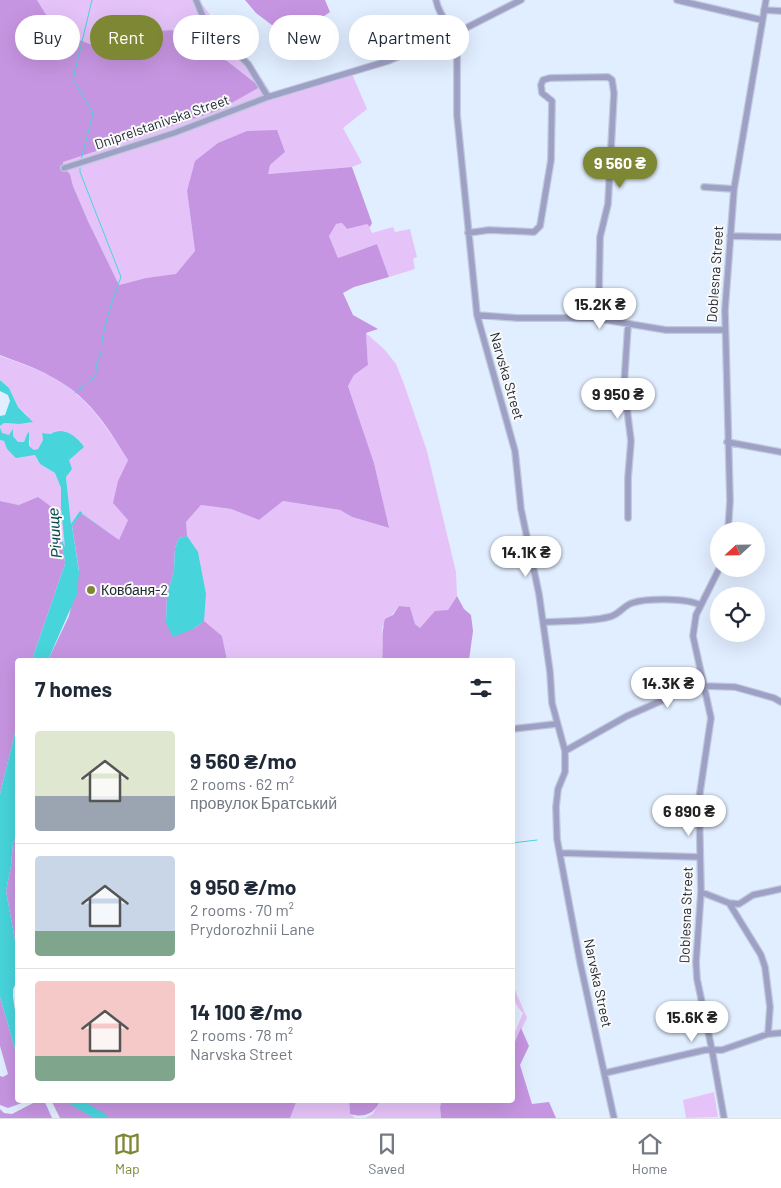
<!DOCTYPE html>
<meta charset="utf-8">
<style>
body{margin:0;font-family:Barlow,sans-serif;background:#f2f2f3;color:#1f2937;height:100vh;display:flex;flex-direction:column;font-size:19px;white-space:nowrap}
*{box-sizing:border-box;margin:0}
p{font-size:16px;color:#747a83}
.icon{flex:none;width:28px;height:28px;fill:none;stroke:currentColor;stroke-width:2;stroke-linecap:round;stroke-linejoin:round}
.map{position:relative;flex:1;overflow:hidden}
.side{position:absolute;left:15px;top:658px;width:500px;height:445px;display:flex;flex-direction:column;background:#fff;border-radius:5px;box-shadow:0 5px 20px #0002}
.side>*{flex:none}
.top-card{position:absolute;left:15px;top:15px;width:500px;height:45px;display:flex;gap:10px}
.needle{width:32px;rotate:248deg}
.tools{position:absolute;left:710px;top:522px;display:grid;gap:10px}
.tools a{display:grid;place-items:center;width:55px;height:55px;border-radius:50%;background:#fff;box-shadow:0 5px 20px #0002;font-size:25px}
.price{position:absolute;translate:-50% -42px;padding:0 11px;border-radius:18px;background:#fff;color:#222;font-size:16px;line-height:32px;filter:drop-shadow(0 1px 2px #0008)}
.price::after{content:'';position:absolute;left:50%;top:30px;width:15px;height:11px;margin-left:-8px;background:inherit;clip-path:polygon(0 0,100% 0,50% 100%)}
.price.selected{background:#7e8733;color:#fff}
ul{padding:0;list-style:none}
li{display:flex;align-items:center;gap:15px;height:125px;padding:0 20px}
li+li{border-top:1px solid #e0e1e3}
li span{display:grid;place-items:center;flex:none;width:140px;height:100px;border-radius:5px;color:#555}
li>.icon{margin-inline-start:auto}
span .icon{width:60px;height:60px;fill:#fffc;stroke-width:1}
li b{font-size:21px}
h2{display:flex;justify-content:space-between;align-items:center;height:60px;padding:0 20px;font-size:21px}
.chip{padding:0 18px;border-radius:22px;background:#fff;box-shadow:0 5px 20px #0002;font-size:18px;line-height:45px}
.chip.selected{background:#7e8733;color:#fff}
.menu{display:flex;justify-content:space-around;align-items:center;height:70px;border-top:1px solid #e0e1e3;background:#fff;font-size:14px;color:#747a83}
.menu a{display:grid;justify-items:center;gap:2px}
.menu .selected{color:#7e8733}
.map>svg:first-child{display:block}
.green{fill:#e5c3f9}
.forest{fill:#c695e1}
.water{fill:#47d4db}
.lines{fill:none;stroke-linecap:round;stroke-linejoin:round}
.stream{stroke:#47d4db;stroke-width:1}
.river{stroke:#47d4db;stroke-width:9}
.minor-casing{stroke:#becada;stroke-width:8}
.minor{stroke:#9fa0c5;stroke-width:5.5}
.poi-dot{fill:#7e8733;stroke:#fafafa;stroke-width:2}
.labels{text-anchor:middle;stroke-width:4;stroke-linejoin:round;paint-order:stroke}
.street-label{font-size:14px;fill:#202832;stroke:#fafafa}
.poi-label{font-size:14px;fill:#202832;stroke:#fafafa;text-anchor:start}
.water-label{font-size:15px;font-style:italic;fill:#0a494c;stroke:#fafafa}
</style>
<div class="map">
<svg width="781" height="1118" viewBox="0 0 781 1118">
<rect width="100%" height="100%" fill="#e1eeff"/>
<path class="green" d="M 37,0 L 199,0 L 228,39 L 251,62 L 271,93 L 352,74 L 367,109 L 343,128 L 362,163 L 352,167 L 267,174 L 270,165 L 285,152 L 187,191 L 195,251 L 176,275 L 146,278 L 119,285 L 88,221 L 73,186 L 70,174 L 64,168 L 63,161 L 115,144 L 227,61 L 185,41 L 172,30 L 155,31 L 95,47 L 66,35 L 45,13 Z
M 342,223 L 347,229 L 368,223 L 372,233 L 393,227 L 395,232 L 410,229 L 417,257 L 413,259 L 415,269 L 389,277 L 377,244 L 338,258 L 329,236 L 335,224 Z
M 366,333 L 385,350 L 396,364 L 404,384 L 427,451 L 456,572 L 457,596 L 448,610 L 420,628 L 415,624 L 410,607 L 399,606 L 382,627 L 384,644 L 382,660 L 227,660 L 222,636 L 204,622 L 173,637 L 166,623 L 167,597 L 186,522 L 201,505 L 231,509 L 259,520 L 283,501 L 340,510 L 352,517 L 388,528 L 374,463 L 348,386 L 354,375 L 368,365 Z
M 0,356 C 17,362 35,368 50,376 C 87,395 107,427 128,460 L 118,481 L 128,520 L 119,541 L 81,512 L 71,525 L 66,477 L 69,460 L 81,442 C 71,435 62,426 51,434 L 42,433 L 43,440 L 38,449 L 34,450 L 29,446 L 30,442 L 27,434 L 24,442 L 18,442 L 13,436 L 2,434 L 0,426 L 4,423 L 20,424 L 28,416 L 18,407 L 9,388 L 0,380 Z
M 0,440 L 4,441 L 7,449 L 16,457 L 35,455 L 40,464 L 55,473 L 61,488 L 61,508 L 66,550 L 55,522 L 19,505 L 0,501 Z
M 512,978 L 515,990 L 527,1018 L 513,1046 L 513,1037 L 523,1013 C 512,1002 513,993 512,978 Z
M 714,1092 L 718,1117 L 686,1118 L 683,1100 Z
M 297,1100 L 349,1100 L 350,1114 L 355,1118 L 290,1118 Z
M 380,1100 L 442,1100 L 440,1107 L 441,1118 L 365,1118 L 373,1114 Z"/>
<path class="forest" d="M 0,0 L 37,0 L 45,13 L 66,35 L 95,46 L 155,31 L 172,30 L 185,41 L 227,61 L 260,87 L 217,111 L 63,162 L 64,168 L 70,174 L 73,186 L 88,221 L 119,285 L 146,278 L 176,274 L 195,251 L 187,191 L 195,161 L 218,143 L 247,131 L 277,130 L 285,152 L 270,165 L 268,174 L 352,167 L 372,223 L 370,227 L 367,224 L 347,229 L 342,223 L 336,224 L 329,236 L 338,258 L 377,244 L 389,277 L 354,287 L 343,293 L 353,315 L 378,329 L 366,333 L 368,365 L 354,375 L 348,386 L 374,463 L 389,528 L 352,517 L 340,510 L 283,501 L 259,520 L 231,509 L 201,505 L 186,522 L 187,536 L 179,538 L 175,548 L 174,570 L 167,597 L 166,623 L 193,629 L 204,621 L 222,636 L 227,660 L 48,660 L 69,616 L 79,571 L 72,526 L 81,513 L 119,540 L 128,520 L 113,503 L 118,481 L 128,460 C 107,426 88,395 50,376 C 35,367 17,362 0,355 Z
M 245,0 L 325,0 L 330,12 L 317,21 L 320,35 L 317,43 L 298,36 L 281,32 L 256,13 Z
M 38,497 L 57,511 C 54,530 65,543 65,564 L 32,660 L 18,660 L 17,725 L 0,794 L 0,501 L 19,505 Z
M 457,596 L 464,609 L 471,615 L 473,631 L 469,660 L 382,660 C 384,646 381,632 385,619 L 393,615 L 399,606 L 410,607 L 415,624 L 420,628 L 435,611 L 448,610 Z
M 17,836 L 17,951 L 6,891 L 11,866 L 13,843 Z
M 0,997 L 17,1056 L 18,1100 L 30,1100 L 8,1108 L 0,1105 L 0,1076 L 3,1077 L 8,1074 L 0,1046 Z
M 521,1028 L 529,1046 L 520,1065 L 532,1104 L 549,1102 L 556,1118 L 441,1118 L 440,1107 L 442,1100 L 512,1100 L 513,1046 Z
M 39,1100 L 44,1100 L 52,1118 L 0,1118 L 0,1109 L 4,1113 L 12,1114 Z
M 51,1100 L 297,1100 L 290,1118 L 60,1118 Z
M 349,1100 L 380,1100 C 375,1114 364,1118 350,1114 Z"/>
<path class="water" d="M 0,380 L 9,388 L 18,407 L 33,422 L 19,424 L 4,423 L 0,426 L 0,416 L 5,415 L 10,401 L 8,395 L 0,391 Z
M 0,427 L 2,433 L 9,435 L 13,429 L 13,436 L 18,442 L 24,442 L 27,434 L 29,432 L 29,446 L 34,450 L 38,449 L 43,440 L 42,433 L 51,434 C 62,426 77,436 84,447 L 69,460 L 72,469 L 66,477 L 71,524 L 80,511 L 119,541 L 128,520 L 119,541 L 82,513 L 72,526 L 79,572 L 77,594 L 48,660 L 32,660 L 65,564 C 65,544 54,530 57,511 L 38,497 L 19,505 L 0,501 L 19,505 L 38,497 L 57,511 L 55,523 L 65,547 L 61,508 L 61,488 L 55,473 L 40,464 L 35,455 L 16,458 L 7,449 L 4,441 L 0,440 Z
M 187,536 L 198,552 L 206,594 L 204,621 L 193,629 L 173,637 L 166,623 L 167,597 L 174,570 L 175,548 L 179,538 Z
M 17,725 L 17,836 L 13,843 L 11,866 L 6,891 L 17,951 L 17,981 L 13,989 L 13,997 L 17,1025 L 17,1056 L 0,997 L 0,794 Z"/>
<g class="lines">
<path class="stream" d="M 81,160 L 93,113 L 73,79 L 92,0
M 75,393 L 98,374 L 96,365 C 104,350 100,349 103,335 C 107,315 114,296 121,277 L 80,172 L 80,168
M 512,843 L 537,840"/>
<path class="river" d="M 72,1100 L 103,1118"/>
<g class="minor-casing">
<path id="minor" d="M 196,0 L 205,22 L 248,64 L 268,97
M 436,0 C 440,20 453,25 457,41 L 457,115 L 477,315 L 515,451 L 521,509 L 539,594 L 550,672 L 552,703 L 565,751 L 565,772 L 558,789 L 556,807 L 557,839 L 580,962 L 614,1118
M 677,0 L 762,20
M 764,10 L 781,11
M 64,168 L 174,133 L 268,97 L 388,61 L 462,30 L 521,0
M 611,170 L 635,175
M 704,187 L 734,189
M 468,233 L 489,230 L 534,232 L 540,226 L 551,160 L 552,101 L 542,93 L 541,85 L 543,80 L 550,78 L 608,77 L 612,80 L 614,93 L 608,204 L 600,237 L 599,292 L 594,318
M 730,236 L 781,237
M 477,315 L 517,318 L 594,318 L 666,330 L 724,330
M 628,325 L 624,385 L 631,441 L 628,478 L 628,518
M 727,442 L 781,452
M 728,531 L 730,501 L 725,310 L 734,189 L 766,0
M 719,569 L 696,615 L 693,636 L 711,718 L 699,799 L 701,892 L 696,962 L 697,979 L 712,1050 L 724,1118
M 543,622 C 564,621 588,622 609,617 C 619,615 623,606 632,603 C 646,598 687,598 700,605
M 512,729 L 556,724
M 565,751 L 627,716 L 677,694 L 704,686 L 735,687 L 774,698 L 781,702
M 561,853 L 700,857
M 701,892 L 729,903 L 761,955 L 765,967 L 770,1007 L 768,1034
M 729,903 L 739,904 L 753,895 L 781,889
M 605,1073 L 705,1050 L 722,1050 L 768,1034 L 781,1033"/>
</g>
<use href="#minor" class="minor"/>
</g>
<circle class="poi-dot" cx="91" cy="590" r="5"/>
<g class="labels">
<g class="street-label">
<text transform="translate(162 122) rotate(-19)" y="5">Dniprelstanivska Street</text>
<text transform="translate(715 274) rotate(-86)" y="5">Doblesna Street</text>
<text transform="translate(507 376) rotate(74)" y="5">Narvska Street</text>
<text transform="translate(686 915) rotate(-88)" y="5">Doblesna Street</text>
<text transform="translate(598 983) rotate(78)" y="5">Narvska Street</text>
</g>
<g class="poi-label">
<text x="101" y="595">Ковбаня-2</text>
</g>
<g class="water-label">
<text transform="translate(55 533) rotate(-94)" y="5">Річище</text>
</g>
</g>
</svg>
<div class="tools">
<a><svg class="needle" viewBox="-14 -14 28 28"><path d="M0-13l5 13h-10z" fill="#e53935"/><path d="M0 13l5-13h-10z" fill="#747a83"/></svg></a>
<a><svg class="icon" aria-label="locate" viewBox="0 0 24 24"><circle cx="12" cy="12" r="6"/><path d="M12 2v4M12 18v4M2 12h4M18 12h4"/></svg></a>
</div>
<b class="price selected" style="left:620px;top:189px">9 560 ₴</b>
<b class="price" style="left:600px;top:330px">15.2K ₴</b>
<b class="price" style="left:618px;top:420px">9 950 ₴</b>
<b class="price" style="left:526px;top:578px">14.1K ₴</b>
<b class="price" style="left:668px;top:709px">14.3K ₴</b>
<b class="price" style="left:689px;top:837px">6 890 ₴</b>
<b class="price" style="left:692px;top:1043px">15.6K ₴</b>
<div class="top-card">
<a class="chip">Buy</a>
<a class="chip selected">Rent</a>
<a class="chip">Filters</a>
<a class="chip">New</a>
<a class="chip">Apartment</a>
</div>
<section class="side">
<h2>7 homes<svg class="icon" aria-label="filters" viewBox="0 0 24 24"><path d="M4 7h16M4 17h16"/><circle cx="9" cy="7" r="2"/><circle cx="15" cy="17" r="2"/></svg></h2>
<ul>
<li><span style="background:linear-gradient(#dfe7d0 65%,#9aa5b1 0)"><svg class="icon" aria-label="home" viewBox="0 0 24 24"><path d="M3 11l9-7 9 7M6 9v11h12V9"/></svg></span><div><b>9 560 ₴/mo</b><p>2 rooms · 62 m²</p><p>провулок Братський</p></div></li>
<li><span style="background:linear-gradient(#c9d6e8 75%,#7fa58c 0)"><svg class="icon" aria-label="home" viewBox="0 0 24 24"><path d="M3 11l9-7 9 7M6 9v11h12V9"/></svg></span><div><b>9 950 ₴/mo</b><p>2 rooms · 70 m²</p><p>Prydorozhnii Lane</p></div></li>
<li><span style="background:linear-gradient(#f6c9c9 75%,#7fa58c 0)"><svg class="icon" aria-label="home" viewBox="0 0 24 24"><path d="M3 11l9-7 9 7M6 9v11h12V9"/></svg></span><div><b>14 100 ₴/mo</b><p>2 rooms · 78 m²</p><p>Narvska Street</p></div></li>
</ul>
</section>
</div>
<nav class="menu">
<a class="selected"><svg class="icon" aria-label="map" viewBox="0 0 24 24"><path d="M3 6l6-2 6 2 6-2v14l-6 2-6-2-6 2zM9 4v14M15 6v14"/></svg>Map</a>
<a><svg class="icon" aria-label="saved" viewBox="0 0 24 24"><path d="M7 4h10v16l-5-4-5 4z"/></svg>Saved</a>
<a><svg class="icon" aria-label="home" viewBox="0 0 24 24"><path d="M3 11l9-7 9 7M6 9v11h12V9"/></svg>Home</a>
</nav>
